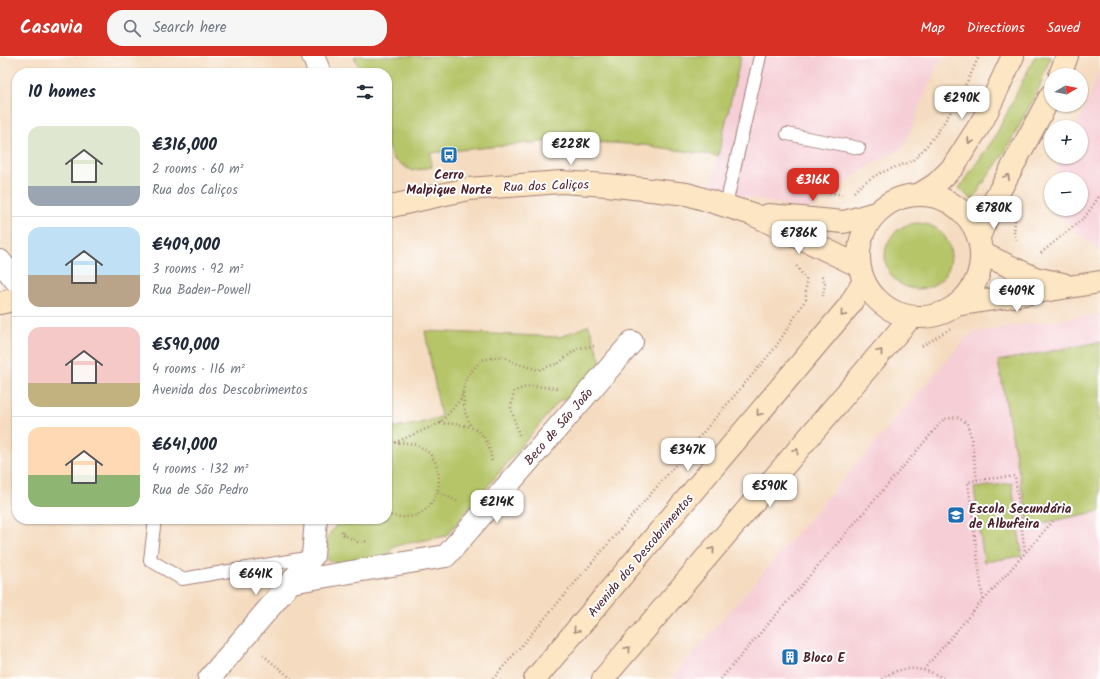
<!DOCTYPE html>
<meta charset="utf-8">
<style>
body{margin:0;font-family:Kalam,sans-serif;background:#f6f6f7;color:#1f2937;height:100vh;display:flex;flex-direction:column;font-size:15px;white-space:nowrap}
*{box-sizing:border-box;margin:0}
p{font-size:13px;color:#747a83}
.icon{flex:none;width:22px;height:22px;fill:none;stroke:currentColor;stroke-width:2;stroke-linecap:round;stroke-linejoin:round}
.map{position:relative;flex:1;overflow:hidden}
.details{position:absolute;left:12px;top:12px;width:380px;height:456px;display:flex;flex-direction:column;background:#fff;border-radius:16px;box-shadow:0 1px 3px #0004}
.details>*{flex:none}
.needle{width:26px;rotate:81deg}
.fabs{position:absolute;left:1044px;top:12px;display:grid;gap:8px}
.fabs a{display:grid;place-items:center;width:44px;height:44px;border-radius:50%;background:#fff;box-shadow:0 1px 3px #0004;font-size:20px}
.price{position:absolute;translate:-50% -34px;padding:0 9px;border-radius:8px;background:#fff;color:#222;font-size:13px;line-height:26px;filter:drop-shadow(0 1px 2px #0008)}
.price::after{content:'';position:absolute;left:50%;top:24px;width:12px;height:9px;margin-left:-6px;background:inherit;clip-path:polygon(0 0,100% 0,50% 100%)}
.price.current{background:#d93025;color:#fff}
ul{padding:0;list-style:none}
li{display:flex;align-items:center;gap:12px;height:100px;padding:0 16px}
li+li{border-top:1px solid #e0e1e3}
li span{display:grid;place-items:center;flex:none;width:112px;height:80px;border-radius:12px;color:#555}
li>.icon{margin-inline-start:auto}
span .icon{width:48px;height:48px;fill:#fffc;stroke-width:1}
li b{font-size:17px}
h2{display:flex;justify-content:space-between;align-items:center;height:48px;padding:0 16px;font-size:17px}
header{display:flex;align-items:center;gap:24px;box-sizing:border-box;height:56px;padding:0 20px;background:#d93025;color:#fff}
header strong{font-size:19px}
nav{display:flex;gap:22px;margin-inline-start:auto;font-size:14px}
.search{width:280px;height:36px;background:#f6f6f7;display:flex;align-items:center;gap:10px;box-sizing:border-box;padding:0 14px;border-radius:16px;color:#747a83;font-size:15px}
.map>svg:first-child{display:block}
.built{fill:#f6cfd6}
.green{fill:#b5c568;stroke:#80724a}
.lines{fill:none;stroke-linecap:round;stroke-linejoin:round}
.lane-casing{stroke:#a07e76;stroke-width:14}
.street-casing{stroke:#a07e76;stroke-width:24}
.secondary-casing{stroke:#a07e76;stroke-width:24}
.path{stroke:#a07e76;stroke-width:2.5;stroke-dasharray:1 3;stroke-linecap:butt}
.lane{stroke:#fff;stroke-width:12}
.street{stroke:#fff;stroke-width:22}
.secondary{stroke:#fce6c4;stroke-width:22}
.oneway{stroke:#a38278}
.labels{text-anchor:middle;stroke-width:4;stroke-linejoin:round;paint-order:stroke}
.poi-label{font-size:13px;font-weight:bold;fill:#4a1f2b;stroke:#fff;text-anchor:start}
.street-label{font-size:13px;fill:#4a1f2b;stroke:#fff}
</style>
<header>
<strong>Casavia</strong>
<div class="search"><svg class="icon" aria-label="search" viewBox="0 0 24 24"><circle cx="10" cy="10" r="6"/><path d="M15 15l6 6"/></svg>Search here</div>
<nav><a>Map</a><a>Directions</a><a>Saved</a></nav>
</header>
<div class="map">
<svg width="1100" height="623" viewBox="0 0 1100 623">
<rect width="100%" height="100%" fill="#fff"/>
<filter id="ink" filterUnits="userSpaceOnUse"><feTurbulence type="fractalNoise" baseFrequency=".025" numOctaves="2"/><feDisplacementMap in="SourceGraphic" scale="8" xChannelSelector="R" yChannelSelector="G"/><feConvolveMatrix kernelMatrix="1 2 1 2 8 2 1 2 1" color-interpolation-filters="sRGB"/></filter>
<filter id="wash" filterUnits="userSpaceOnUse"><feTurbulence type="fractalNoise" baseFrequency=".012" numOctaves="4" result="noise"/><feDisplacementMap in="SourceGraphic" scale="16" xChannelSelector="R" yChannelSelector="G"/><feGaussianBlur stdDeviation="0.9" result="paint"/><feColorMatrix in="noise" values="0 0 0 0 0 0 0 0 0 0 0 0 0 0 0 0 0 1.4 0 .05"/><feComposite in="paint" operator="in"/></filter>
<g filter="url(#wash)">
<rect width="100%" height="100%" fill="#f5dcc0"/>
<path class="built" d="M 741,0 L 941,0 L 904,91 L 871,109 L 807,154 L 710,133 Z
M 1100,11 L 1100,196 L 1055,155 L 1055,153 L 1081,153 L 1081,123 L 1054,123 L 1054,120 L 1062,101 L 1081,101 L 1081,71 L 1076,71 L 1088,45 Z
M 1100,258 L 1100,623 L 671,623 L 963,285 L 974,276 Z"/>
<path class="green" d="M 354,0 L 741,0 L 718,100 L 643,89 L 561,84 L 430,97 L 432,111 L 412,115 L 393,103 L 387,88 L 387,17 L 361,17 Z
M 1035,0 L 1051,0 L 1039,32 L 1008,91 L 972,144 L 959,132 L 995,81 Z
M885 200a33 33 0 1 1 66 0a33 33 0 1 1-66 0Z
M 589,269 L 602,309 L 573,343 L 560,344 L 446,480 L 394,490 L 386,502 L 346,511 L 328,504 L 324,492 L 328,479 L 342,463 L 387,463 L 387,373 L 417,368 L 441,361 L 425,275 L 560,281 Z
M 1100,286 L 1100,455 L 1029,470 L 998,305 Z
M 1012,427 L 1022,500 L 984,506 L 974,432 Z"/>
</g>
<g filter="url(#ink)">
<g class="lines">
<g class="lane-casing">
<path id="lane" d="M 787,78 L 859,92
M 726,149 L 760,0
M 155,463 L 150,504 L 182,523 L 312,501"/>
</g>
<g class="street-casing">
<path id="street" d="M 313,0 L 320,17
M 0,205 L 17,226
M 291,526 L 446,500 L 632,286
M 209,623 L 313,500 L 316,463"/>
</g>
<g class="secondary-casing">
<path id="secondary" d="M 1060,19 L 1067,0
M 920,138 L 936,128 L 953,111 L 983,64 L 1013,0
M859 200a61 61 0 1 1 122 0a61 61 0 1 1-122 0Z
M 387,151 L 468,133 L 561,126 L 607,129 L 687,138 L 752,158 L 859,210
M 768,159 L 844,166 L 875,157
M 979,181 L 994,145 L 1051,39
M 981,197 L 1035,222 L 1063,228
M 0,247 L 17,243
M 956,249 L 1100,226
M 535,623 L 849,250 L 864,225
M 603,623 L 911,261"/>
</g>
<path class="path" d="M 854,136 C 865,124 879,117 893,112 C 899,109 908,108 913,104 C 941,79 964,34 979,0
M 797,137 L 799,129 L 842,139
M 1015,164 L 1014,178 L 1018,186
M 1041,197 L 1085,161 L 1100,139
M 822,220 L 825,227 L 823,240
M 922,290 L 950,273
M 463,337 L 465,356 L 471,370
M 440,367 C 472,368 488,372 492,407
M 519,379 L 511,352 L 514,335 L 529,330 L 559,332
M 387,386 L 394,387 L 440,367 L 461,343 L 466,322 L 481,304 L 503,300 L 515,307 L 538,314 L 559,307 L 578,292 L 594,290
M 977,424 L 1015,420 L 1025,497
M 438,436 L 459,446
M 387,458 C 449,480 459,381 397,387
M 342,475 L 342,478 L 358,486 L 368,485
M 984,544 L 1053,465
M 263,599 L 292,623
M 493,623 L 775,292 L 806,243 L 806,223 L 795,208
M 721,623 L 944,363 L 957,361 L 967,367 L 971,380 L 977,424 L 968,426 L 983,544 L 924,613
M 882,623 C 900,608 926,611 944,623"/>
<use href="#lane" class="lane"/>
<use href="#street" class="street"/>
<use href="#secondary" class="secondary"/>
</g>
<defs><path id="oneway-chevron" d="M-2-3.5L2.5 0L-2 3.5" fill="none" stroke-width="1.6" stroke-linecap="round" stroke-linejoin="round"/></defs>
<g class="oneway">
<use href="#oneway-chevron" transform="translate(970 85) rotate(122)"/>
<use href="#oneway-chevron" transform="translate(1007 121) rotate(-62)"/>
<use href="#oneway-chevron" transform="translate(843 258) rotate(130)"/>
<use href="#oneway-chevron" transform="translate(880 296) rotate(-50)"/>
<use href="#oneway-chevron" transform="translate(759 357) rotate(130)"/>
<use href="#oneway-chevron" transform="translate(796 395) rotate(-50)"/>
<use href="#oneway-chevron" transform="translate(712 494) rotate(-50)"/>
<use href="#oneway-chevron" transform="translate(576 574) rotate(130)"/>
<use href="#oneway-chevron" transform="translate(628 593) rotate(-50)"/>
</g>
</g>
<defs>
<g id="bus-square" transform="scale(0.9)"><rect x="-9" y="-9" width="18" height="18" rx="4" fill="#1f6fb2" stroke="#fff"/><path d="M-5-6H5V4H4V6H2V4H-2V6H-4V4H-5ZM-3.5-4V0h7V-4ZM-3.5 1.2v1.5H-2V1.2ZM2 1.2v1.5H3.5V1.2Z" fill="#fff"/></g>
<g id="school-square" transform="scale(0.9)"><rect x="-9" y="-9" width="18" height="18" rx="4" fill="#1f6fb2" stroke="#fff"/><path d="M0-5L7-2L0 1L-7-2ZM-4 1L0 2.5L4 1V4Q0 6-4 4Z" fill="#fff"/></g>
<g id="building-square" transform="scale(0.9)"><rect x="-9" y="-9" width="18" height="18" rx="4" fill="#1f6fb2" stroke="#fff"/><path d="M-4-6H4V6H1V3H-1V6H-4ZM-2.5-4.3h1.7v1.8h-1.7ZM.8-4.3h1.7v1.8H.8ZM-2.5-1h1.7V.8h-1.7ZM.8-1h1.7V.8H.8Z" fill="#fff"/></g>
</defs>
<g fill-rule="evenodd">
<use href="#bus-square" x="449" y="99"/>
<use href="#school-square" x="956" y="459"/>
<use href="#building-square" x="790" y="601"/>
</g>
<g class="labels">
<g class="poi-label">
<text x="449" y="123" text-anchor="middle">Cerro<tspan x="449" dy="15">Malpique Norte</tspan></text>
<text x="969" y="457">Escola Secundária<tspan x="969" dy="15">de Albufeira</tspan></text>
<text x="803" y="606">Bloco E</text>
</g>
<g class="street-label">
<text transform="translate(546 129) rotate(-2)" y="5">Rua dos Caliços</text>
<text transform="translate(558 370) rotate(-49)" y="5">Beco de São João</text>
<text transform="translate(640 499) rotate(-50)" y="5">Avenida dos Descobrimentos</text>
</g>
</g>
</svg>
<div class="fabs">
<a><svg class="needle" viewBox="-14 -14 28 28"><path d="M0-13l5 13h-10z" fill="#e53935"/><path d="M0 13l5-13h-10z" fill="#747a83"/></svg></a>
<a>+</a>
<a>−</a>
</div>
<b class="price" style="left:962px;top:64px">€290K</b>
<b class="price" style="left:571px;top:110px">€228K</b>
<b class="price current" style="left:813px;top:146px">€316K</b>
<b class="price" style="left:994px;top:174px">€780K</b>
<b class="price" style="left:799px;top:199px">€786K</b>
<b class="price" style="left:1017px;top:257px">€409K</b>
<b class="price" style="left:688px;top:416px">€347K</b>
<b class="price" style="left:770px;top:452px">€590K</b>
<b class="price" style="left:497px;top:468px">€214K</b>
<b class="price" style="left:256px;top:540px">€641K</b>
<section class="details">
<h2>10 homes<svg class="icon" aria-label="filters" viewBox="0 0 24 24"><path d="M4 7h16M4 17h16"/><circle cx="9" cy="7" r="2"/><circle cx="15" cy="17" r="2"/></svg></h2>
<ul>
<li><span style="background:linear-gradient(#dfe7d0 75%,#9aa5b1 0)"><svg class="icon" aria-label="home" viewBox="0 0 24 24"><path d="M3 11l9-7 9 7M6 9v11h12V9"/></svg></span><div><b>€316,000</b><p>2 rooms · 60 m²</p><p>Rua dos Caliços</p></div></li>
<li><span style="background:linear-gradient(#bfe0f5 60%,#b9a48a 0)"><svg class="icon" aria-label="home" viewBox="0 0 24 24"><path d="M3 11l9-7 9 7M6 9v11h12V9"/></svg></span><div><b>€409,000</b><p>3 rooms · 92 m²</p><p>Rua Baden-Powell</p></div></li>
<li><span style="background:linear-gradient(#f6c9c9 70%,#c2b280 0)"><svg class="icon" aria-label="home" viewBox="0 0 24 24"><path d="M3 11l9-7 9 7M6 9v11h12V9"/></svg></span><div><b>€590,000</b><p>4 rooms · 116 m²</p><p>Avenida dos Descobrimentos</p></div></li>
<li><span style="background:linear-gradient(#ffd9b3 60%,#8fb573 0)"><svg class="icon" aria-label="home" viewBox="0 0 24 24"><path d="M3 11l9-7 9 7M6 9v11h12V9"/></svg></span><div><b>€641,000</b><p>4 rooms · 132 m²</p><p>Rua de São Pedro</p></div></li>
</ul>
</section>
</div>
